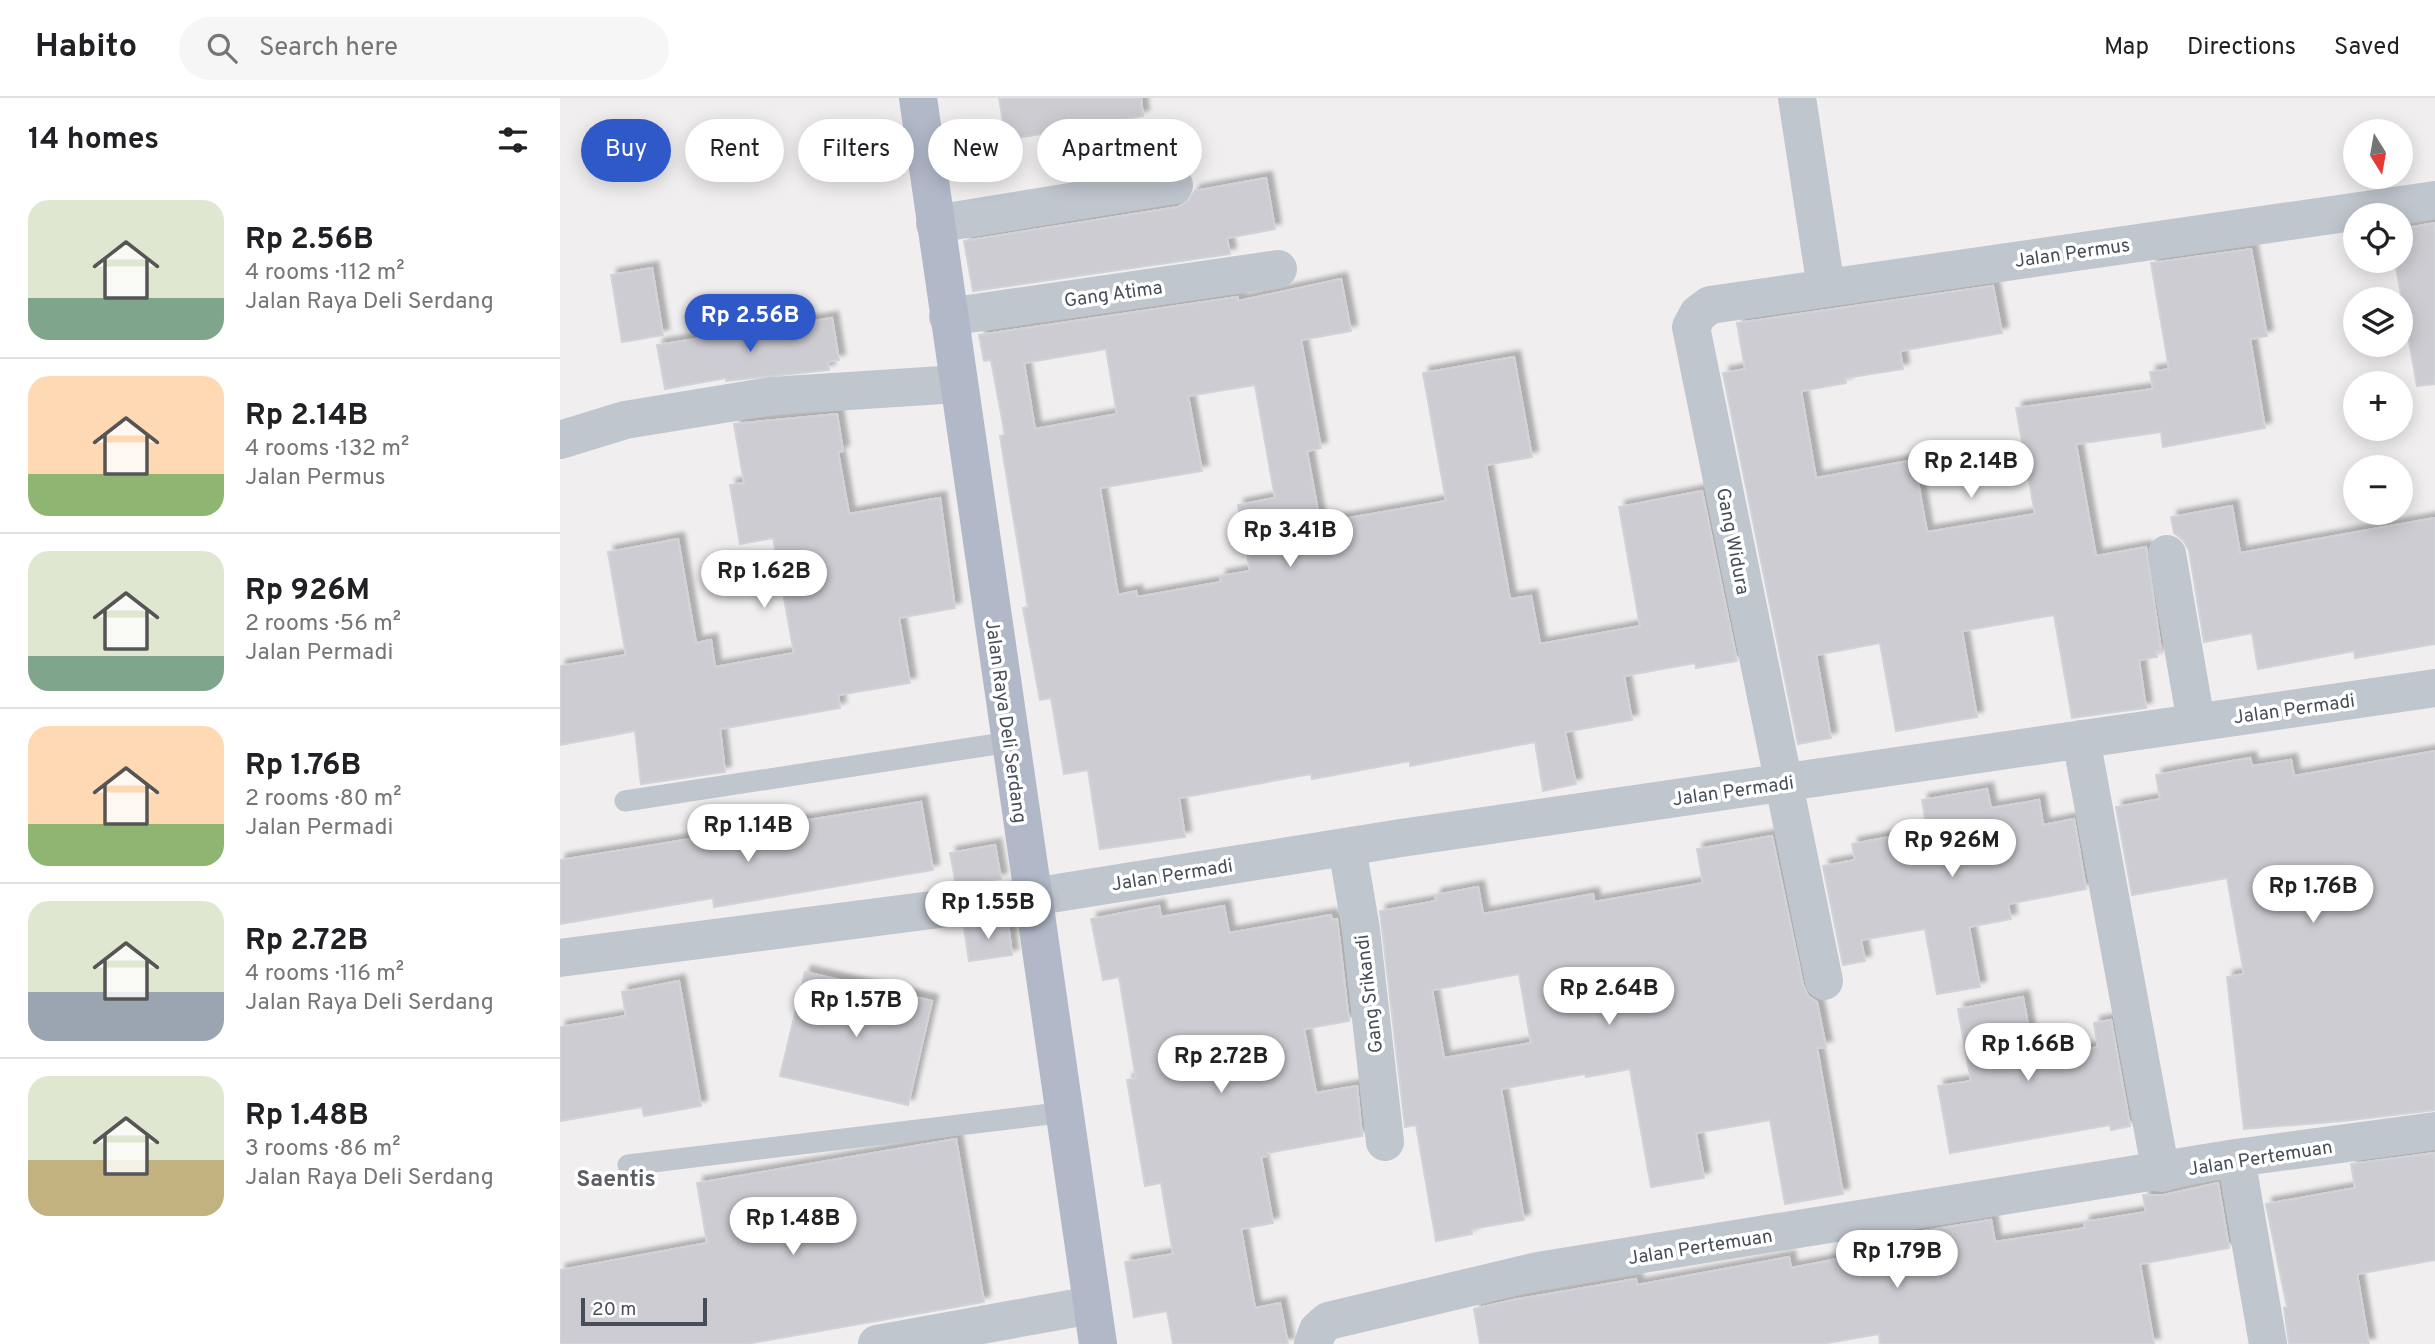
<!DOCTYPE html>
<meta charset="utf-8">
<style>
body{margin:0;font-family:Overpass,sans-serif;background:#f6f6f6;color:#202124;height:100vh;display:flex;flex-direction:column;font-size:26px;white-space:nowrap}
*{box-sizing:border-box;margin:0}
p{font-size:23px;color:#757577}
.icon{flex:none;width:38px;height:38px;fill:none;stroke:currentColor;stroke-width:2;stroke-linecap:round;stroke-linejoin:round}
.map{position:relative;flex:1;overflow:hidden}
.drawer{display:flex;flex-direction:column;background:#fff;width:560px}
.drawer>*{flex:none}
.banner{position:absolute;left:21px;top:21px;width:665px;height:63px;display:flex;gap:14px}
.needle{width:46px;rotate:169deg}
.controls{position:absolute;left:1783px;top:21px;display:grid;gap:14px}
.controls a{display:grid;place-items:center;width:70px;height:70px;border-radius:50%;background:#fff;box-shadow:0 4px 18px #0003;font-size:35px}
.scale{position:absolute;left:21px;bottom:18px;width:126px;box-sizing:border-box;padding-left:7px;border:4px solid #484e59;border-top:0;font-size:19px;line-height:24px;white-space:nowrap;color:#484e59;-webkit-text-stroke:5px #fff;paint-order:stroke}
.price{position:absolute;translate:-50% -60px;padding:0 16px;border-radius:24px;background:#fff;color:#222;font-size:23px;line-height:46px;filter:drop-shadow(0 2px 4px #0008)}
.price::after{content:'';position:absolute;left:50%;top:42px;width:21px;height:16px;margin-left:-10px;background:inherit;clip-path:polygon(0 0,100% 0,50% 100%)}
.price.active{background:#2f58c9;color:#fff}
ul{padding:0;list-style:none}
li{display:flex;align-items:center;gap:21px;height:175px;padding:0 28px}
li+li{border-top:2px solid #e0e0e0}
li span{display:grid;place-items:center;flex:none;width:196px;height:140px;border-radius:21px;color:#555}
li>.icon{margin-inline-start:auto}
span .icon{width:84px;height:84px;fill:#fffc;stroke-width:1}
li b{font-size:30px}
h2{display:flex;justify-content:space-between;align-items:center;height:84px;padding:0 28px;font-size:30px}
.chip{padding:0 24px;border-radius:32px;background:#fff;box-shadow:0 4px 18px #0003;font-size:24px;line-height:63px}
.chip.active{background:#2f58c9;color:#fff}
header{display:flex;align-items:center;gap:42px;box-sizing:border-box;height:98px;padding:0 35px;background:#fff;border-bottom:2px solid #e0e0e0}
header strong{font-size:33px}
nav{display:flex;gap:38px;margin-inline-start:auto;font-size:24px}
.search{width:490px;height:63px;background:#f6f6f6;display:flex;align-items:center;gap:18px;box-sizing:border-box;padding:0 24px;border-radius:38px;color:#757577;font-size:26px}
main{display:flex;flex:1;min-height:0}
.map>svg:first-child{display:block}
.building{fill:#ccccd2;stroke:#d2d3d8;stroke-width:2;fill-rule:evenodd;filter:url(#shadow)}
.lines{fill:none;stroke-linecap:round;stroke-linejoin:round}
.service{stroke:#c0c6ce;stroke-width:21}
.minor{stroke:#c0c6ce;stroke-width:38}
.primary{stroke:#b1b9c9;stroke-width:38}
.labels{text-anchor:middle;stroke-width:7;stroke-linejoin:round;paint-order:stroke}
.street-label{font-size:19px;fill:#484e59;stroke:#fff}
.quarter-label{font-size:23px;font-weight:bold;fill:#5b5d62;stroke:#fff}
</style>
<header>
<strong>Habito</strong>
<div class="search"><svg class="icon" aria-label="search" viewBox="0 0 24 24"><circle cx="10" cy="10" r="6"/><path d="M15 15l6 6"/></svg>Search here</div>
<nav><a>Map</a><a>Directions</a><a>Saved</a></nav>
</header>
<main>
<section class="drawer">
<h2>14 homes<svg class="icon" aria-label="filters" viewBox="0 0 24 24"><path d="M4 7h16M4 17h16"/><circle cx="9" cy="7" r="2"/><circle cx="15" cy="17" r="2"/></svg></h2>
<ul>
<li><span style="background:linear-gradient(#dfe7d0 70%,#7fa58c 0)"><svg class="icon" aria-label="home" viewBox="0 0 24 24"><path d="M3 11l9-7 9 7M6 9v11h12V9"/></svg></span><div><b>Rp 2.56B</b><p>4 rooms · 112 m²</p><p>Jalan Raya Deli Serdang</p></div></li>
<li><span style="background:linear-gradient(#ffd9b3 70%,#8fb573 0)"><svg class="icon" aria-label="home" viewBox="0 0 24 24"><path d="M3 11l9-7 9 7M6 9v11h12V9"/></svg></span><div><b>Rp 2.14B</b><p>4 rooms · 132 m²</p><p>Jalan Permus</p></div></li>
<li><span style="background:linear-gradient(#dfe7d0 75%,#7fa58c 0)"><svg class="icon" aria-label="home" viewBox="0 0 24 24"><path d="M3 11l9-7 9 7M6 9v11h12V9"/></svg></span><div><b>Rp 926M</b><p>2 rooms · 56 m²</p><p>Jalan Permadi</p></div></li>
<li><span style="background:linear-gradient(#ffd9b3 70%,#8fb573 0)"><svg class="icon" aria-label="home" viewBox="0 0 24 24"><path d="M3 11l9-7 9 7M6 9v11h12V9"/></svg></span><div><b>Rp 1.76B</b><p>2 rooms · 80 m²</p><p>Jalan Permadi</p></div></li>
<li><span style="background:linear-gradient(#dfe7d0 65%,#9aa5b1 0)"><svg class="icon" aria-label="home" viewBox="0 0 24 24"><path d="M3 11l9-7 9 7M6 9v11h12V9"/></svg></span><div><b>Rp 2.72B</b><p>4 rooms · 116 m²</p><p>Jalan Raya Deli Serdang</p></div></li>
<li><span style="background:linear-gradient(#dfe7d0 60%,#c2b280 0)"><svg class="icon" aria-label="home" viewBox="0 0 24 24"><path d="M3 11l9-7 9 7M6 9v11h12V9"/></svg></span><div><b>Rp 1.48B</b><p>3 rooms · 86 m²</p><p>Jalan Raya Deli Serdang</p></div></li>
</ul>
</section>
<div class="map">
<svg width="1875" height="1246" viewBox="0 0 1875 1246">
<defs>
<filter id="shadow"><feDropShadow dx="6" dy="-6" stdDeviation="2" flood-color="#0004"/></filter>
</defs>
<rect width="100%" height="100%" fill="#f0eeee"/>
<path class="building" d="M 439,0 L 581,0 L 583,18 L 446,42 Z
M 706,80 L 715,131 L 667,140 L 670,156 L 413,193 L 404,143 L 618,109 L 628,103 L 635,93 Z
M 1875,125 L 1875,286 L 1857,288 L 1835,163 L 1841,163 L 1841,131 Z
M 1691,151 L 1707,238 L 1690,241 L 1705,330 L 1603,349 L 1601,334 L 1516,346 L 1536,458 L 1586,449 L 1601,552 L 1596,553 L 1597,559 L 1579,562 L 1586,610 L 1512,620 L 1494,517 L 1402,533 L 1417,619 L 1336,633 L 1320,545 L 1256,557 L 1271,640 L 1238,646 L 1163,275 L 1185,271 L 1177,225 L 1433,188 L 1442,235 L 1340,253 L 1343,271 L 1285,280 L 1286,285 L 1241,293 L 1256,380 L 1354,362 L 1367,434 L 1475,416 L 1456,310 L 1593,291 L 1590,274 L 1609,271 L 1591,165 Z
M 92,170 L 103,237 L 62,244 L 51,177 Z
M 781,181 L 791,233 L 741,242 L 761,350 L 747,353 L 760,425 L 886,403 L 863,275 L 954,259 L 972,359 L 926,367 L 950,501 L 971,498 L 980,546 L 1080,528 L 1059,409 L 1142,393 L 1177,563 L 1136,570 L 1135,565 L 1064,578 L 1072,622 L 1005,634 L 1016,686 L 983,693 L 975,644 L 850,668 L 850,663 L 752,681 L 751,676 L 619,700 L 625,739 L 540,751 L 528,672 L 504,676 L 491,600 L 480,602 L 463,510 L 468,509 L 440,338 L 445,337 L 431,262 L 424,263 L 419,237 L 678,199 L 678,203 ZM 546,251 L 557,316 L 475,331 L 464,265 ZM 695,287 L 715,400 L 678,407 L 690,473 L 660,478 L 661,484 L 577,499 L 576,493 L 558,497 L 540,390 L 642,373 L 628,298 Z
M 272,220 L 279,262 L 267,264 L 269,272 L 166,283 L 166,280 L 105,291 L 97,247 Z
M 277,316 L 283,353 L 278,354 L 289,416 L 380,400 L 395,510 L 339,520 L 350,585 L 278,597 L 280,610 L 160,631 L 165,674 L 81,686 L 75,633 L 0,647 L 0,568 L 66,557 L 48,454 L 118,441 L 136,545 L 151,542 L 155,569 L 234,555 L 213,440 L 180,446 L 170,387 L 184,385 L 174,326 Z
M 1672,408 L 1680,455 L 1875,420 L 1875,546 L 1795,560 L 1794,553 L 1698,571 L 1692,535 L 1644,544 L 1629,452 L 1623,442 L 1614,435 L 1611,419 Z
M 1875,653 L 1875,1012 L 1783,1023 L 1684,1031 L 1667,879 L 1684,876 L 1667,780 L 1572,797 L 1556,709 L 1600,701 L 1596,677 L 1638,669 L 1690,660 L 1692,668 L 1731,662 L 1734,678 Z
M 1427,691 L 1431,710 L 1479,702 L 1483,727 L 1514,721 L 1526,791 L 1448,806 L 1451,821 L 1409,829 L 1420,889 L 1377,896 L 1365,831 L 1301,842 L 1305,863 L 1283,867 L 1263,768 L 1295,762 L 1292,746 L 1367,732 L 1362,702 Z
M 361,704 L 373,772 L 154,809 L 153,800 L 0,826 L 0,762 Z
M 1212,738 L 1243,887 L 1248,898 L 1257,904 L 1266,949 L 1257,950 L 1283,1096 L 1225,1106 L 1210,1022 L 1136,1035 L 1144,1080 L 1091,1089 L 1070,971 L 1026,979 L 1025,976 L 941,991 L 964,1122 L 911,1131 L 912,1136 L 876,1143 L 856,1027 L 845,1029 L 820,813 L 876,803 L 875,797 L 918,789 L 923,816 L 1033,796 L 1034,804 L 1143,785 L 1137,751 ZM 959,876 L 971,945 L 884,960 L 872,892 Z
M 435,747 L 441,781 L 396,787 L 390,755 Z
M 599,808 L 601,819 L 664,808 L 669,835 L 771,817 L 772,822 L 777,821 L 789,923 L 744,931 L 756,995 L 797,988 L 802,1038 L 707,1055 L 707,1058 L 701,1059 L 713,1125 L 681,1131 L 695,1210 L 720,1205 L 728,1246 L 613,1246 L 607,1213 L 574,1219 L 565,1164 L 613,1156 L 601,1085 L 585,1088 L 567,982 L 576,981 L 559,879 L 543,882 L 531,821 Z
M 448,824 L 452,857 L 409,863 L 404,830 Z
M 245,874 L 372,903 L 348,1007 L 220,978 Z
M 119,883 L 141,1008 L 84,1018 L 82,1009 L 0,1023 L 0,929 L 66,918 L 62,894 Z
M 1463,899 L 1474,960 L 1538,949 L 1534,925 L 1551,922 L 1570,1028 L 1551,1032 L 1550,1027 L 1390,1055 L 1378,988 L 1411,983 L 1398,911 Z
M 396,1041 L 424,1204 L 186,1246 L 0,1246 L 0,1172 L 147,1145 L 137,1085 Z
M 1875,1055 L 1875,1162 L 1797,1176 L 1809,1246 L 1729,1246 L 1724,1210 L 1727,1209 L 1706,1106 L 1795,1090 L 1791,1066 Z
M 1658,1085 L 1669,1150 L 1580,1166 L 1594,1246 L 1320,1246 L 1319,1236 L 1262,1246 L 920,1246 L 914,1211 L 953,1202 L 1076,1181 L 1077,1187 L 1229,1159 L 1231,1170 L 1298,1157 L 1296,1144 L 1431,1122 L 1435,1144 L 1525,1130 L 1524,1124 L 1586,1114 L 1583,1097 L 1604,1097 Z"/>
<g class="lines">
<path class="service" d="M 65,703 L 450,644
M 68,1067 L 506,1014"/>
<path class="minor" d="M 1237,0 L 1266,190
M 375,126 L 614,87
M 388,219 L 718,171
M 0,342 L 65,322 L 211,298 L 398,286
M 1607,456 L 1636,624
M 1521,641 L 1601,1075
M 787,749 L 801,832 L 825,1044
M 0,860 L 472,799 L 841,740 L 1875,590
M 1264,883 L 1131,229 L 1138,216 L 1150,207 L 1875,102
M 1676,1060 L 1708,1246
M 317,1246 L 532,1207
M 753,1246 L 758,1232 L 768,1223 L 978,1173 L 1676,1060 L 1875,1033"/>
<path class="primary" d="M 358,0 L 538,1246"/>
</g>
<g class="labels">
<g class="street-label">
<text transform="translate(1512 154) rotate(-8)" y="7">Jalan Permus</text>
<text transform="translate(553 195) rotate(-8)" y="7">Gang Atima</text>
<text transform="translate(1174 443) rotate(79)" y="7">Gang Widura</text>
<text transform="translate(1734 610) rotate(-8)" y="7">Jalan Permadi</text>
<text transform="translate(447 623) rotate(82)" y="7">Jalan Raya Deli Serdang</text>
<text transform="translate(1173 692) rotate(-8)" y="7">Jalan Permadi</text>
<text transform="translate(612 776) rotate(-9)" y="7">Jalan Permadi</text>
<text transform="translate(808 896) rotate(-97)" y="7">Gang Srikandi</text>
<text transform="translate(1700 1059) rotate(-9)" y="7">Jalan Pertemuan</text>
<text transform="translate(1140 1148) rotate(-9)" y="7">Jalan Pertemuan</text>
</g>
<g class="quarter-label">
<text x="56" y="1088">Saentis</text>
</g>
</g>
</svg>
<div class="controls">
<a><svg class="needle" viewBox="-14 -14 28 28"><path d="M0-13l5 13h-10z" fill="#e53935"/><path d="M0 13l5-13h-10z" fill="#757577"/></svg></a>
<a><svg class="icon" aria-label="locate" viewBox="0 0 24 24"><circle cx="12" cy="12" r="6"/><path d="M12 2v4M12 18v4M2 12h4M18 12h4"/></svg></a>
<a><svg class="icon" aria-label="layers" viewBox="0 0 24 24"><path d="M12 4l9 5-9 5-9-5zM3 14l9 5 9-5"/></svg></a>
<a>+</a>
<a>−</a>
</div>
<div class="scale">20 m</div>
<b class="price active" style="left:190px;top:256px">Rp 2.56B</b>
<b class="price" style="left:1411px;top:402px">Rp 2.14B</b>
<b class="price" style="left:730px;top:471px">Rp 3.41B</b>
<b class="price" style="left:204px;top:512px">Rp 1.62B</b>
<b class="price" style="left:188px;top:766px">Rp 1.14B</b>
<b class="price" style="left:1392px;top:781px">Rp 926M</b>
<b class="price" style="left:1753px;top:827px">Rp 1.76B</b>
<b class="price" style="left:428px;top:843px">Rp 1.55B</b>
<b class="price" style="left:1049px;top:929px">Rp 2.64B</b>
<b class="price" style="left:296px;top:941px">Rp 1.57B</b>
<b class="price" style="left:1468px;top:985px">Rp 1.66B</b>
<b class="price" style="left:661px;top:997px">Rp 2.72B</b>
<b class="price" style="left:233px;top:1159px">Rp 1.48B</b>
<b class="price" style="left:1337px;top:1192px">Rp 1.79B</b>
<div class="banner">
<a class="chip active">Buy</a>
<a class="chip">Rent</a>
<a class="chip">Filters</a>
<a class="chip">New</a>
<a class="chip">Apartment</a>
</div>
</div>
</main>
